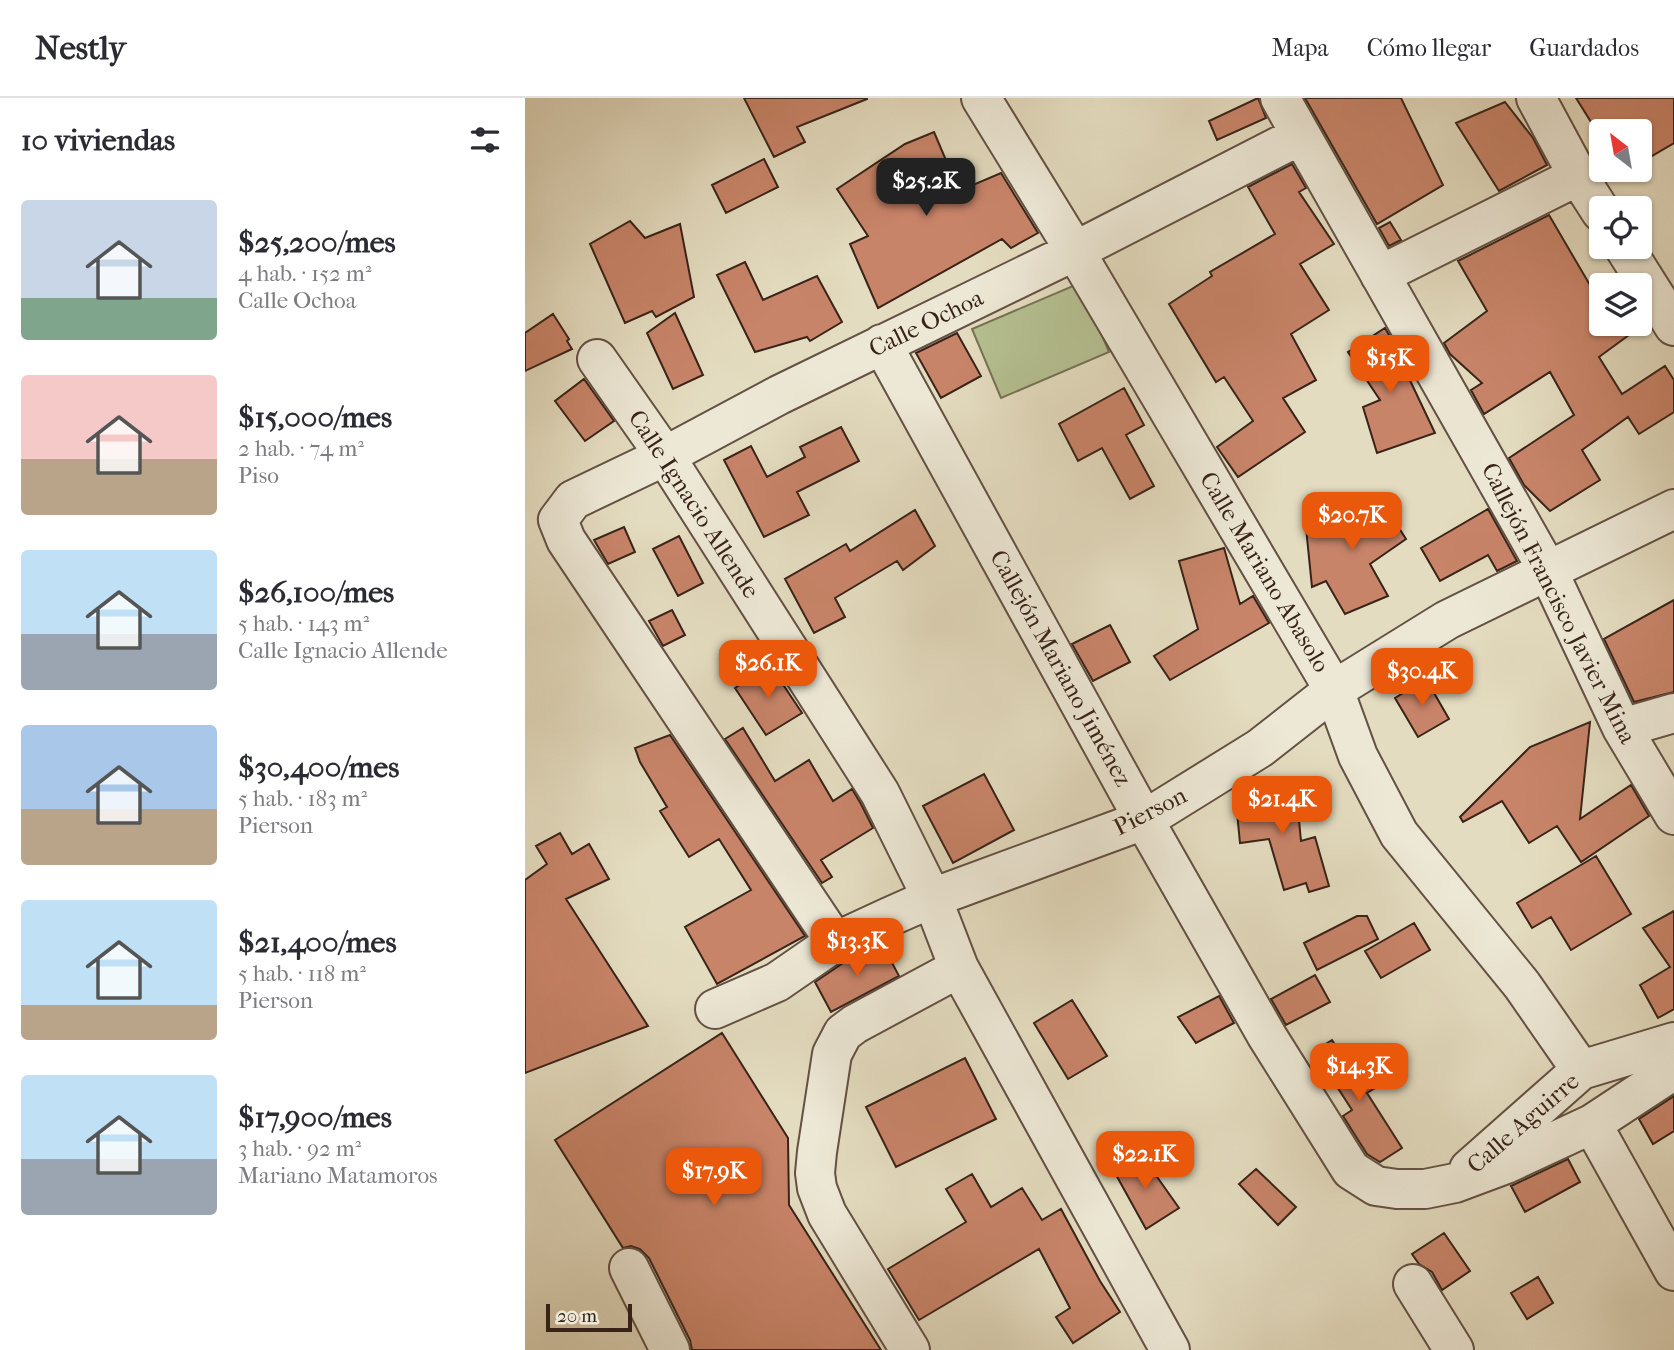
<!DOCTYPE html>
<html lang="es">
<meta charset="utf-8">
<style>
body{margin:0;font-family:"IM FELL French Canon",serif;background:#f2f2f3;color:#2b2b33;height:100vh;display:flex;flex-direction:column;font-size:26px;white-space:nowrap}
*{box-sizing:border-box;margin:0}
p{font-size:23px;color:#7c7c81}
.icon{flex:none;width:38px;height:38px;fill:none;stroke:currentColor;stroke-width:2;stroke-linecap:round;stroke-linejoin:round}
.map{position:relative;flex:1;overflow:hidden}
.details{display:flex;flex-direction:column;background:#fff;width:525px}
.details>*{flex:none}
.needle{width:46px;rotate:329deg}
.controls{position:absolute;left:1064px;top:21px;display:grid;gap:14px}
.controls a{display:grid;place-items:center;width:63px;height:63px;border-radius:7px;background:#fff;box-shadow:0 2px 5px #0004;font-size:35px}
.scale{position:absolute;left:21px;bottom:18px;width:86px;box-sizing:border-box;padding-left:7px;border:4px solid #382319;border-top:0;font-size:19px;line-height:24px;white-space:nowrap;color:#382319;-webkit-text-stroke:5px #ede8d6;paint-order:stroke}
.price{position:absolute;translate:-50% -60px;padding:0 16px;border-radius:14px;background:#ea580c;color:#fff;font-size:23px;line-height:46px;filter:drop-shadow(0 2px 4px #0008)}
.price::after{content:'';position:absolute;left:50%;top:42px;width:21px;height:16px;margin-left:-10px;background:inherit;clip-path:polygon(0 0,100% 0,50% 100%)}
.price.on{background:#222;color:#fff}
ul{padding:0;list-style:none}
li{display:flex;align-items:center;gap:21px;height:175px;padding:0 21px}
li span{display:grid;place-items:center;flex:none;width:196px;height:140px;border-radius:7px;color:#555}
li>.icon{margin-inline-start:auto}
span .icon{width:84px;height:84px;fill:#fffc;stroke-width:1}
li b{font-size:30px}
h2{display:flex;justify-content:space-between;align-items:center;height:84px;padding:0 21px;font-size:30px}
header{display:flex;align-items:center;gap:42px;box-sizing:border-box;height:98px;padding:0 35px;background:#fff;border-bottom:2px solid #e1e1e2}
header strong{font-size:33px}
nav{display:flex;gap:38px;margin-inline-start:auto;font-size:24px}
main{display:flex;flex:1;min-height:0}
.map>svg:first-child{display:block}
.green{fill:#b5c091;stroke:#767255;stroke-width:2}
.building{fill:#c88469;stroke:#382319;stroke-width:2}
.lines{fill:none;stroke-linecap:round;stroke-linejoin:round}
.minor-casing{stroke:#635143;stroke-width:42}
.minor{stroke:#ede8d6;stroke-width:38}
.labels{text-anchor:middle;stroke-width:5;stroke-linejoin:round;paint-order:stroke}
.street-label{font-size:24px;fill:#382319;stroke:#ede8d6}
</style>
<header>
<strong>Nestly</strong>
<nav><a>Mapa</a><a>Cómo llegar</a><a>Guardados</a></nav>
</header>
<main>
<section class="details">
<h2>10 viviendas<svg class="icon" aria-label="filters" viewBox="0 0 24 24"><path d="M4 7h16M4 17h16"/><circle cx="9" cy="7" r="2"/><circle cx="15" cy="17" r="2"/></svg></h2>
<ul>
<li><span style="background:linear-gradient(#c9d6e8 70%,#7fa58c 0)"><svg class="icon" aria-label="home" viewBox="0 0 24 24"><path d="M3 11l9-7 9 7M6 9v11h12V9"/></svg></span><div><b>$25,200/mes</b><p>4 hab. · 152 m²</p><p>Calle Ochoa</p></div></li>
<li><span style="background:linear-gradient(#f6c9c9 60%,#b9a48a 0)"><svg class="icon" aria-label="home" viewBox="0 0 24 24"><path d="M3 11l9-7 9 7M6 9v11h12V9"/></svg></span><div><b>$15,000/mes</b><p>2 hab. · 74 m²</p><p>Piso</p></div></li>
<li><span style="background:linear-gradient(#bfe0f5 60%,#9aa5b1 0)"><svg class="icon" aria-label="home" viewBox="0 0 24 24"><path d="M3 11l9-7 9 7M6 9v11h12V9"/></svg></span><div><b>$26,100/mes</b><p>5 hab. · 143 m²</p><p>Calle Ignacio Allende</p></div></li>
<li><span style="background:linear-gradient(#a9c7e8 60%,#b9a48a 0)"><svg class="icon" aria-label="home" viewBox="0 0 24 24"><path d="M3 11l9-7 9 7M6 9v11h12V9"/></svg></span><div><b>$30,400/mes</b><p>5 hab. · 183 m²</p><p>Pierson</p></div></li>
<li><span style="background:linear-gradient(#bfe0f5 75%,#b9a48a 0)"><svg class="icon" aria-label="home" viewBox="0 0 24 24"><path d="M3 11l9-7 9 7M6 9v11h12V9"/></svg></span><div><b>$21,400/mes</b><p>5 hab. · 118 m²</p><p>Pierson</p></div></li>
<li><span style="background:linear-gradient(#bfe0f5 60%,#9aa5b1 0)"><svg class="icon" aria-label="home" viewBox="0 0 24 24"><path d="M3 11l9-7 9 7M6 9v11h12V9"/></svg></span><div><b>$17,900/mes</b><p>3 hab. · 92 m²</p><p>Mariano Matamoros</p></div></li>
</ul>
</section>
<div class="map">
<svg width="1149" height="1252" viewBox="0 0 1149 1252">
<rect width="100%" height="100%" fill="#e4dcc0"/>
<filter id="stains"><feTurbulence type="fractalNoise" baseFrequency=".00286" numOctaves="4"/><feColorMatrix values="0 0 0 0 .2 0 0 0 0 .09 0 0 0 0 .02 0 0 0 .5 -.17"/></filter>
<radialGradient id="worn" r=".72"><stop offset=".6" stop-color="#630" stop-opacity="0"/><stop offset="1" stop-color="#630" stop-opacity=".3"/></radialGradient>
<path class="green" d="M 555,185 L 584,254 L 476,300 L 447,231 Z"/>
<path class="building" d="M 219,0 L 342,0 L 342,1 L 272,29 L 280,44 L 249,59 Z
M 733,0 L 741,20 L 692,42 L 684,23 Z
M 780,0 L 876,0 L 918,87 L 852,126 Z
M 1051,0 L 1149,0 L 1149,45 L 1115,65 L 1115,33 L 1076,33 L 1076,40 Z
M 980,4 L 1008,40 L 1022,67 L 974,93 L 931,25 Z
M 409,34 L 434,93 L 476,75 L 513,135 L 486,150 L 477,141 L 353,210 L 325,146 L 343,138 L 312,91 L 380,46 Z
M 239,61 L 253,89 L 201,115 L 187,87 Z
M 767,66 L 781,90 L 774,94 L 809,146 L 775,166 L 804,212 L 766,236 L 791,282 L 758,300 L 780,334 L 713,379 L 692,349 L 728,323 L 699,279 L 691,284 L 644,206 L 687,178 L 685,174 L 750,136 L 723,89 Z
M 1024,117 L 1069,194 L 1076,190 L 1076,226 L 1119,226 L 1074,259 L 1097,296 L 1140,268 L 1149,282 L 1149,314 L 1114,336 L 1103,319 L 1057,352 L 1075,382 L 1025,413 L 999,387 L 984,360 L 1049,317 L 1025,274 L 959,316 L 946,292 L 957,285 L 925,256 L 919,245 L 962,213 L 933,163 Z
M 105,123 L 120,140 L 155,126 L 169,199 L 131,219 L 127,213 L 100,225 L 65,146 Z
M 865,124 L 876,142 L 864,148 L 854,130 Z
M 220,164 L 238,202 L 292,178 L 317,224 L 285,243 L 282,239 L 230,254 L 192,177 Z
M 150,215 L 178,277 L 148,291 L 122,235 Z
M 28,216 L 44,241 L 42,243 L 47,251 L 0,273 L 0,235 Z
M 860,230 L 874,254 L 872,255 L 910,335 L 852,355 L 838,309 L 855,302 L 823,254 Z
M 432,235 L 456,278 L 416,300 L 391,255 Z
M 59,281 L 89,323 L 60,343 L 30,303 Z
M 599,290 L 619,327 L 601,337 L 629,388 L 605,401 L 577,350 L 553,363 L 534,326 Z
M 316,329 L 334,363 L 272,394 L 284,417 L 239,439 L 199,362 L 226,348 L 242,379 L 280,359 L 275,349 Z
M 852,396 L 881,441 L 845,466 L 863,498 L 820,516 L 801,483 L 787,489 L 780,420 L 822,416 Z
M 963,411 L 992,463 L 972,473 L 963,457 L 915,483 L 896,450 Z
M 390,412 L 410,448 L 378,472 L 372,463 L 310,500 L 320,519 L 289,535 L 260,481 L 321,446 L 325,453 Z
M 99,429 L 110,454 L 83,466 L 69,442 Z
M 154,438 L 178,485 L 153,498 L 128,451 Z
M 699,450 L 715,506 L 728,498 L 744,525 L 645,582 L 629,558 L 673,531 L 654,463 Z
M 1149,502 L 1149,594 L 1109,604 L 1079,541 Z
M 147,512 L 160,537 L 138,548 L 124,523 Z
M 585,527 L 605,564 L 568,583 L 547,546 Z
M 245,567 L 277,615 L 241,637 L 210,590 Z
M 901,581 L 924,621 L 893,639 L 870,600 Z
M 1065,624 L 1055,721 L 1106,687 L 1124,718 L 1056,764 L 1032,728 L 1004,745 L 977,703 L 938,724 L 935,719 L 1005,649 Z
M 218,630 L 250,683 L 284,662 L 308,703 L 327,691 L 336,706 L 348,730 L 296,762 L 307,779 L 297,785 L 200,641 Z
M 145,637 L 280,838 L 192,886 L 160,829 L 226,792 L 194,741 L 164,759 L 135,713 L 142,709 L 115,664 L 110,650 Z
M 459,676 L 489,732 L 428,765 L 398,708 Z
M 770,681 L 776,743 L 790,739 L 804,788 L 784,794 L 781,785 L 759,792 L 744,741 L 715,745 L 711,704 Z
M 35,735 L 47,756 L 64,746 L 84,781 L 41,801 L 123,928 L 0,975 L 0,782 L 22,766 L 11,748 Z
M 1071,758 L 1106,816 L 1046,852 L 1026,819 L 1007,830 L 992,805 Z
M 1149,813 L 1149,911 L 1133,920 L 1115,887 L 1145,869 L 1118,830 Z
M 832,818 L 842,818 L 853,841 L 792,872 L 779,845 Z
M 889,825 L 905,852 L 856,880 L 840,853 Z
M 357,846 L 374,878 L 306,914 L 290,884 L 321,863 Z
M 790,877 L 805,904 L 761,927 L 746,901 Z
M 694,898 L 709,925 L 671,945 L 653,919 Z
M 547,902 L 582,958 L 543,981 L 509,925 Z
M 197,935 L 263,1040 L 264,1107 L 356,1252 L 167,1252 L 165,1242 L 124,1160 L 115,1151 L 106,1148 L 98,1150 L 30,1042 Z
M 807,942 L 824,968 L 835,961 L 852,989 L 842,995 L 877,1050 L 855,1064 L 842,1056 L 818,1018 L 827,1012 L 789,953 Z
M 440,960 L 471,1021 L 371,1069 L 341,1009 Z
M 1149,998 L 1149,1033 L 1128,1046 L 1114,1021 Z
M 618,1059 L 654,1110 L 621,1131 L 585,1066 Z
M 1043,1061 L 1055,1084 L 1000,1114 L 986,1088 Z
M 731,1071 L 771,1109 L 753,1127 L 714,1086 Z
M 447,1076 L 466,1109 L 497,1090 L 517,1122 L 536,1111 L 575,1183 L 595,1214 L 548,1245 L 531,1219 L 545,1210 L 514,1151 L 394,1222 L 363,1171 L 441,1124 L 421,1091 Z
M 919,1135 L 945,1173 L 917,1192 L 907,1174 L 894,1166 L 887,1156 Z
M 1013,1179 L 1028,1205 L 1002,1221 L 986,1195 Z"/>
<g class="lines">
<g class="minor-casing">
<path id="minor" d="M 456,0 L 550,153 L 809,592 L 833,658 L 874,736 L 997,887 L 1056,972
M 755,0 L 1023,473 L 1097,630 L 1149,717
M 1011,0 L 1053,78 L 1076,114
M 1099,149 L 1149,228
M 855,177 L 1053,78
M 357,246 L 619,722 L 742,938 L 826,1072 L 851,1088 L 872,1091 L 900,1091 L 930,1085 L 981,1066 L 1067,1026 L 1149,972
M 72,261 L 140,358 L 355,695 L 407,800 L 434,870 L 645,1252
M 1097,630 L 1149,615
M 310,844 L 41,442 L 33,422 L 48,402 L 140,358 L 254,297 L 550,153 L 776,37
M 190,911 L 252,884 L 310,844 L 364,819 L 407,800 L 619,722 L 735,650 L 809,592 L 922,522 L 1149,411
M 1067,1026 L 1149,1173
M 944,1071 L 1056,972 L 1149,944
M 104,1170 L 145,1252
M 888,1186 L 929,1252
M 385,1252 L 302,1116 L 292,1090 L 290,1075 L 292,1054 L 307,956 L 318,935 L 330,926 L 434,870"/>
</g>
<use href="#minor" class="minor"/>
</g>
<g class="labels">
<g class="street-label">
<text transform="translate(401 225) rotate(-26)" y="8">Calle Ochoa</text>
<text transform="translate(169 406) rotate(57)" y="8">Calle Ignacio Allende</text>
<text transform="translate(740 474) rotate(59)" y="8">Calle Mariano Abasolo</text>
<text transform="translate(1034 505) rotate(63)" y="8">Callejón Francisco Javier Mina</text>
<text transform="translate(536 570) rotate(61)" y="8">Callejón Mariano Jiménez</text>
<text transform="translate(625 713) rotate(-27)" y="8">Pierson</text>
<text transform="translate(998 1025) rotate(-41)" y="8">Calle Aguirre</text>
</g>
</g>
<rect width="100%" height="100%" filter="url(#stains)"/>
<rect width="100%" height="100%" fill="url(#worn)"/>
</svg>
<div class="controls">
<a><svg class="needle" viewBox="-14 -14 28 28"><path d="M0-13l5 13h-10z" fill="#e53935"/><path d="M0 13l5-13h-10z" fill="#7c7c81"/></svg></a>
<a><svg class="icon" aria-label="locate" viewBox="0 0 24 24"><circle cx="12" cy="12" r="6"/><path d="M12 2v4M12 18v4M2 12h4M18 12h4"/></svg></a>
<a><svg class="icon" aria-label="layers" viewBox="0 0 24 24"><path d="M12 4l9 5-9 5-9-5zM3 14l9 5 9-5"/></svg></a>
</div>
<div class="scale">20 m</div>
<b class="price on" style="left:401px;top:120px">$25.2K</b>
<b class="price" style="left:865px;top:297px">$15K</b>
<b class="price" style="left:827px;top:454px">$20.7K</b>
<b class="price" style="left:243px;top:602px">$26.1K</b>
<b class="price" style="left:897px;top:610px">$30.4K</b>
<b class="price" style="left:757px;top:738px">$21.4K</b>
<b class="price" style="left:332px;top:880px">$13.3K</b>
<b class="price" style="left:834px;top:1005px">$14.3K</b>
<b class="price" style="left:620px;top:1093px">$22.1K</b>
<b class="price" style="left:189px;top:1110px">$17.9K</b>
</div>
</main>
